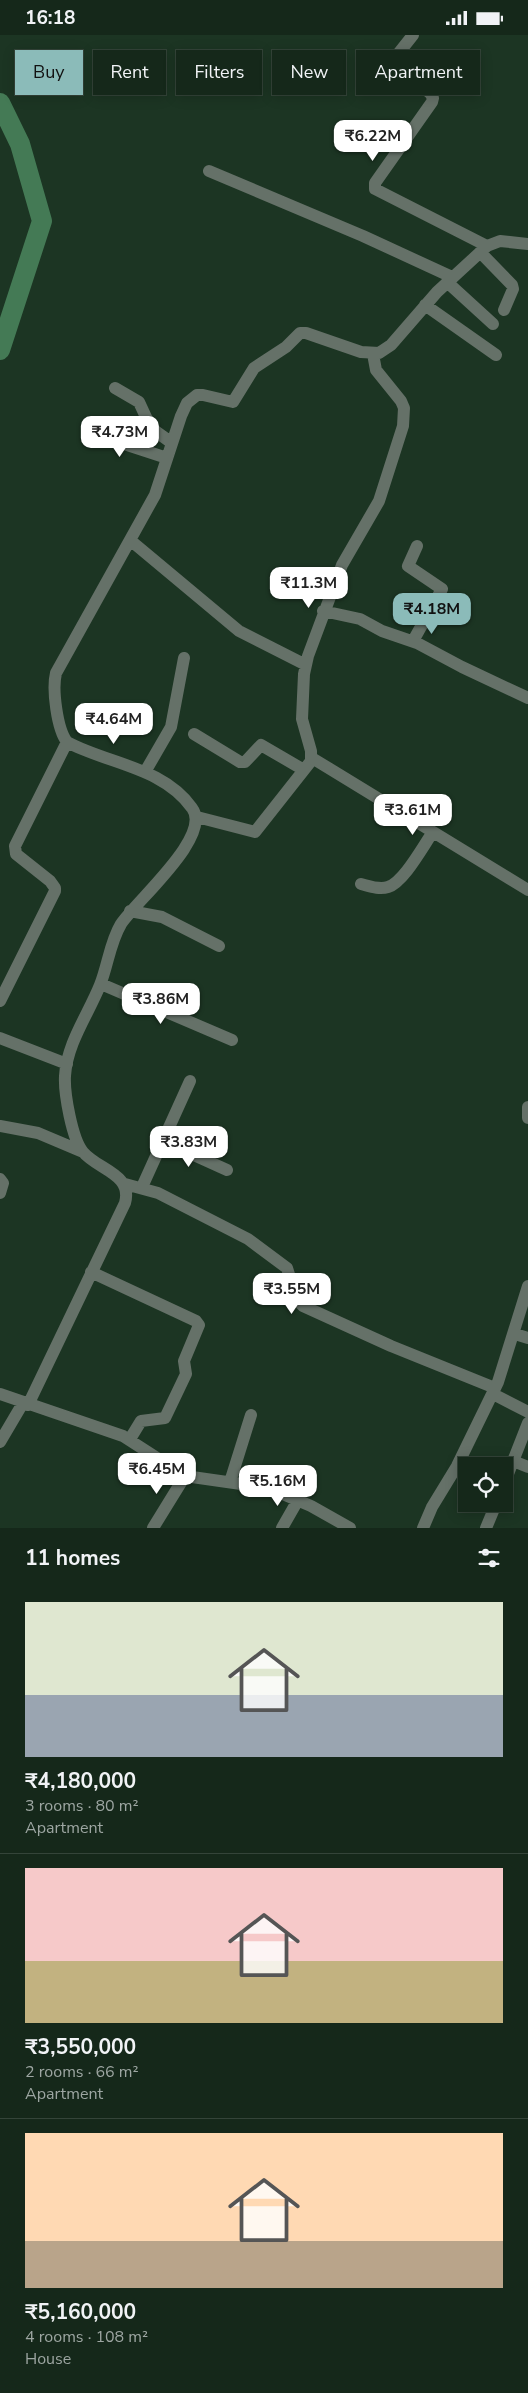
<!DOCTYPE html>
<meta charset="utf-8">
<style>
body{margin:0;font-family:"Nunito Sans",sans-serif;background:#223427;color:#f1f3f6;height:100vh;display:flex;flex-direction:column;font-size:19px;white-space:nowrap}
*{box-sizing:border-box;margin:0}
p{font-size:16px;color:#9da6a2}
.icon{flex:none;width:28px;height:28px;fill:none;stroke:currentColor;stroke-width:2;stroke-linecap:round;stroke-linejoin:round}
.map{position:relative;height:1493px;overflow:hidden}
.panel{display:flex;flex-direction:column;background:#15281a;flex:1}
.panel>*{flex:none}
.hud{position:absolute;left:15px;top:15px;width:499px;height:45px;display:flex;gap:10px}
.controls{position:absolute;left:458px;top:1422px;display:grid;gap:10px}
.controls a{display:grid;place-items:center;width:55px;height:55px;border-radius:0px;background:#15281a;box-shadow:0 2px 12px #0003,0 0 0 1px #344439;font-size:25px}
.price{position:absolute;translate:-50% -42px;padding:0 11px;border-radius:10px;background:#fff;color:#222;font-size:16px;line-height:32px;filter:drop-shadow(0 1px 2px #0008)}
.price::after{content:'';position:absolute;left:50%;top:30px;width:15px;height:11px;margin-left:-8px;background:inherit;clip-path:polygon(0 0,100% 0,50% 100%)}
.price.current{background:#8bbbb9;color:#111}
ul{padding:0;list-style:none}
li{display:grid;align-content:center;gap:10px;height:265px;padding:0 25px}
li+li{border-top:1px solid #344439}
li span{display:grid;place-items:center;height:155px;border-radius:0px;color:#555}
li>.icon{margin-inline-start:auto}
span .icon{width:90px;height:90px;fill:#fffc;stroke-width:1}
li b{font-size:21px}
h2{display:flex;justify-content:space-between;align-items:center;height:60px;padding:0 25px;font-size:21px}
.chip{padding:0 18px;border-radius:0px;background:#15281a;box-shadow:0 2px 12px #0003,0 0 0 1px #344439;font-size:18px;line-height:45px}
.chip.current{background:#8bbbb9;color:#111}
.status{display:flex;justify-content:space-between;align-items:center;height:35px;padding:0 25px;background:#15281a;direction:ltr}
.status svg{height:14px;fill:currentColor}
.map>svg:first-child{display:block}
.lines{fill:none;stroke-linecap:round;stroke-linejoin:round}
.river{stroke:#447a55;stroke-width:20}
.minor{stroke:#657168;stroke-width:12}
</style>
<div class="status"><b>16:18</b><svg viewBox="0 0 49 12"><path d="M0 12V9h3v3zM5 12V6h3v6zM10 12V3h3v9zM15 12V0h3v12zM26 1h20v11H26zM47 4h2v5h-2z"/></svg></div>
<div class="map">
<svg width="528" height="1493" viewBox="0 0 528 1493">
<rect width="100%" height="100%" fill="#1c3523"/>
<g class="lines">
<path class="river" d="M 0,68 L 20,109 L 42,186 L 0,315"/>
<path class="minor" d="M 413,0 L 394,24 L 393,28 L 430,58 L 433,63 L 432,67 L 375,148 L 375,154 L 487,211
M 209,136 L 363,201 L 452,242
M 480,217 L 512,250 L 513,254 L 504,275
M 447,247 L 493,289
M 425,270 L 496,320
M 115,353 L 139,367 L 151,393 L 172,408
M 95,387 L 115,406 L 167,423
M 130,505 L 239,596 L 306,630
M 323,576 L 360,584 L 382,596 L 417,608 L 462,632 L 528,663
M 413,606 L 442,554 L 408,531 L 417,511
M 194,699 L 240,727 L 245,727 L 261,710 L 304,735
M 312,723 L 528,855
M 145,737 L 171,692 L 184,623
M 197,782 L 255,797 L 311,726 L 311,716 L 302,684 L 304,639 L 308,621 L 342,530 L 379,466 L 403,391 L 404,373 L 401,366 L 376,335 L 373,319
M 361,849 C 369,851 379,855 388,852 C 404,847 423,811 433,797
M 130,876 L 162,882 L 219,911
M 101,949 L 232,1005
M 0,966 L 55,856 L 55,853 L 50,846 L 16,819 L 15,811 L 67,707
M 0,1003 L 67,1029
M 528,1072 L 528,1083
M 0,1091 L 38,1098 L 83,1117
M 163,1106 L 227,1135
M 0,1144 L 3,1148 L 0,1158
M 125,1149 L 158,1158 L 248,1204 L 287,1233 L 297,1265 L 303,1271 L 391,1311 L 495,1353
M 142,1152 L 190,1046
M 91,1237 L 196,1286 L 199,1290 L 184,1326 L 186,1339 L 165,1383 L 141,1386 L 130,1404
M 515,1299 L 528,1303
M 0,1359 L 123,1401 L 185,1441 L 255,1451 L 278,1457 L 311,1471 L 350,1493
M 493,1359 L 528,1377
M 28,1370 L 125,1168 C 133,1139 98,1135 83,1117 C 72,1104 64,1058 65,1041 C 67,1008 88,980 100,950 C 108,930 110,907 121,889 C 137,865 213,801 192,773 C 163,732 108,729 67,707 C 57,694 52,654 56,638 L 155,460 L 181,381 L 187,368 L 197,360 L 203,360 L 233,367 L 254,333 L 286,312 L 300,298 L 306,298 L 361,317 L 379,318 L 391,310 L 437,257 L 487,211 L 500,206 L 528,209
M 0,1407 L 23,1368
M 513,1426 L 528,1432
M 230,1447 L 251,1380
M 504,1449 L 528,1388
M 153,1493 L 185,1441
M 282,1493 L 298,1465
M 423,1493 L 432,1472 L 457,1431 L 498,1347 L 528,1251
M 486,1493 L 496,1469"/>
</g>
</svg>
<div class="controls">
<a><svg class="icon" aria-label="locate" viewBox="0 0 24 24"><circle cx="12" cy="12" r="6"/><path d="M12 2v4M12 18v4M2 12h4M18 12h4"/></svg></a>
</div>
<b class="price" style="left:373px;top:127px">₹6.22M</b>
<b class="price" style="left:120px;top:423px">₹4.73M</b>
<b class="price" style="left:309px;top:574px">₹11.3M</b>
<b class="price current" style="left:432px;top:600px">₹4.18M</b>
<b class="price" style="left:114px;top:710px">₹4.64M</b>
<b class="price" style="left:413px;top:801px">₹3.61M</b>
<b class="price" style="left:161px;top:990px">₹3.86M</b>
<b class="price" style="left:189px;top:1133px">₹3.83M</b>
<b class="price" style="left:292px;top:1280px">₹3.55M</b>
<b class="price" style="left:157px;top:1460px">₹6.45M</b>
<b class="price" style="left:278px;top:1472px">₹5.16M</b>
<div class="hud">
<a class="chip current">Buy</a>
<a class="chip">Rent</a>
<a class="chip">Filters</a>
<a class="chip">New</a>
<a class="chip">Apartment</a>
</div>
</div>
<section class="panel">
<h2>11 homes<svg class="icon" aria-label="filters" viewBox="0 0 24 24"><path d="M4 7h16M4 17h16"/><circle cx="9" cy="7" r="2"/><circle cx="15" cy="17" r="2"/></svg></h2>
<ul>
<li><span style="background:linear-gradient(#dfe7d0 60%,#9aa5b1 0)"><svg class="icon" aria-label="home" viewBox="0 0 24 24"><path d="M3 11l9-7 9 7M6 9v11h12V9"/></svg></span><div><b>₹4,180,000</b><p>3 rooms · 80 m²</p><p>Apartment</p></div></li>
<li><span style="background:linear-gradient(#f6c9c9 60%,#c2b280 0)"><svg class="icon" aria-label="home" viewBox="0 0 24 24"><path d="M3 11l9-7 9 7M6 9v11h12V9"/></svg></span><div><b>₹3,550,000</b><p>2 rooms · 66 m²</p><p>Apartment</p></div></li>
<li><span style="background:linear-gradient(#ffd9b3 70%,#b9a48a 0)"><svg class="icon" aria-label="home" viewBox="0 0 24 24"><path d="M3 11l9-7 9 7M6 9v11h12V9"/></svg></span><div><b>₹5,160,000</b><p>4 rooms · 108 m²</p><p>House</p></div></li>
</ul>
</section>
